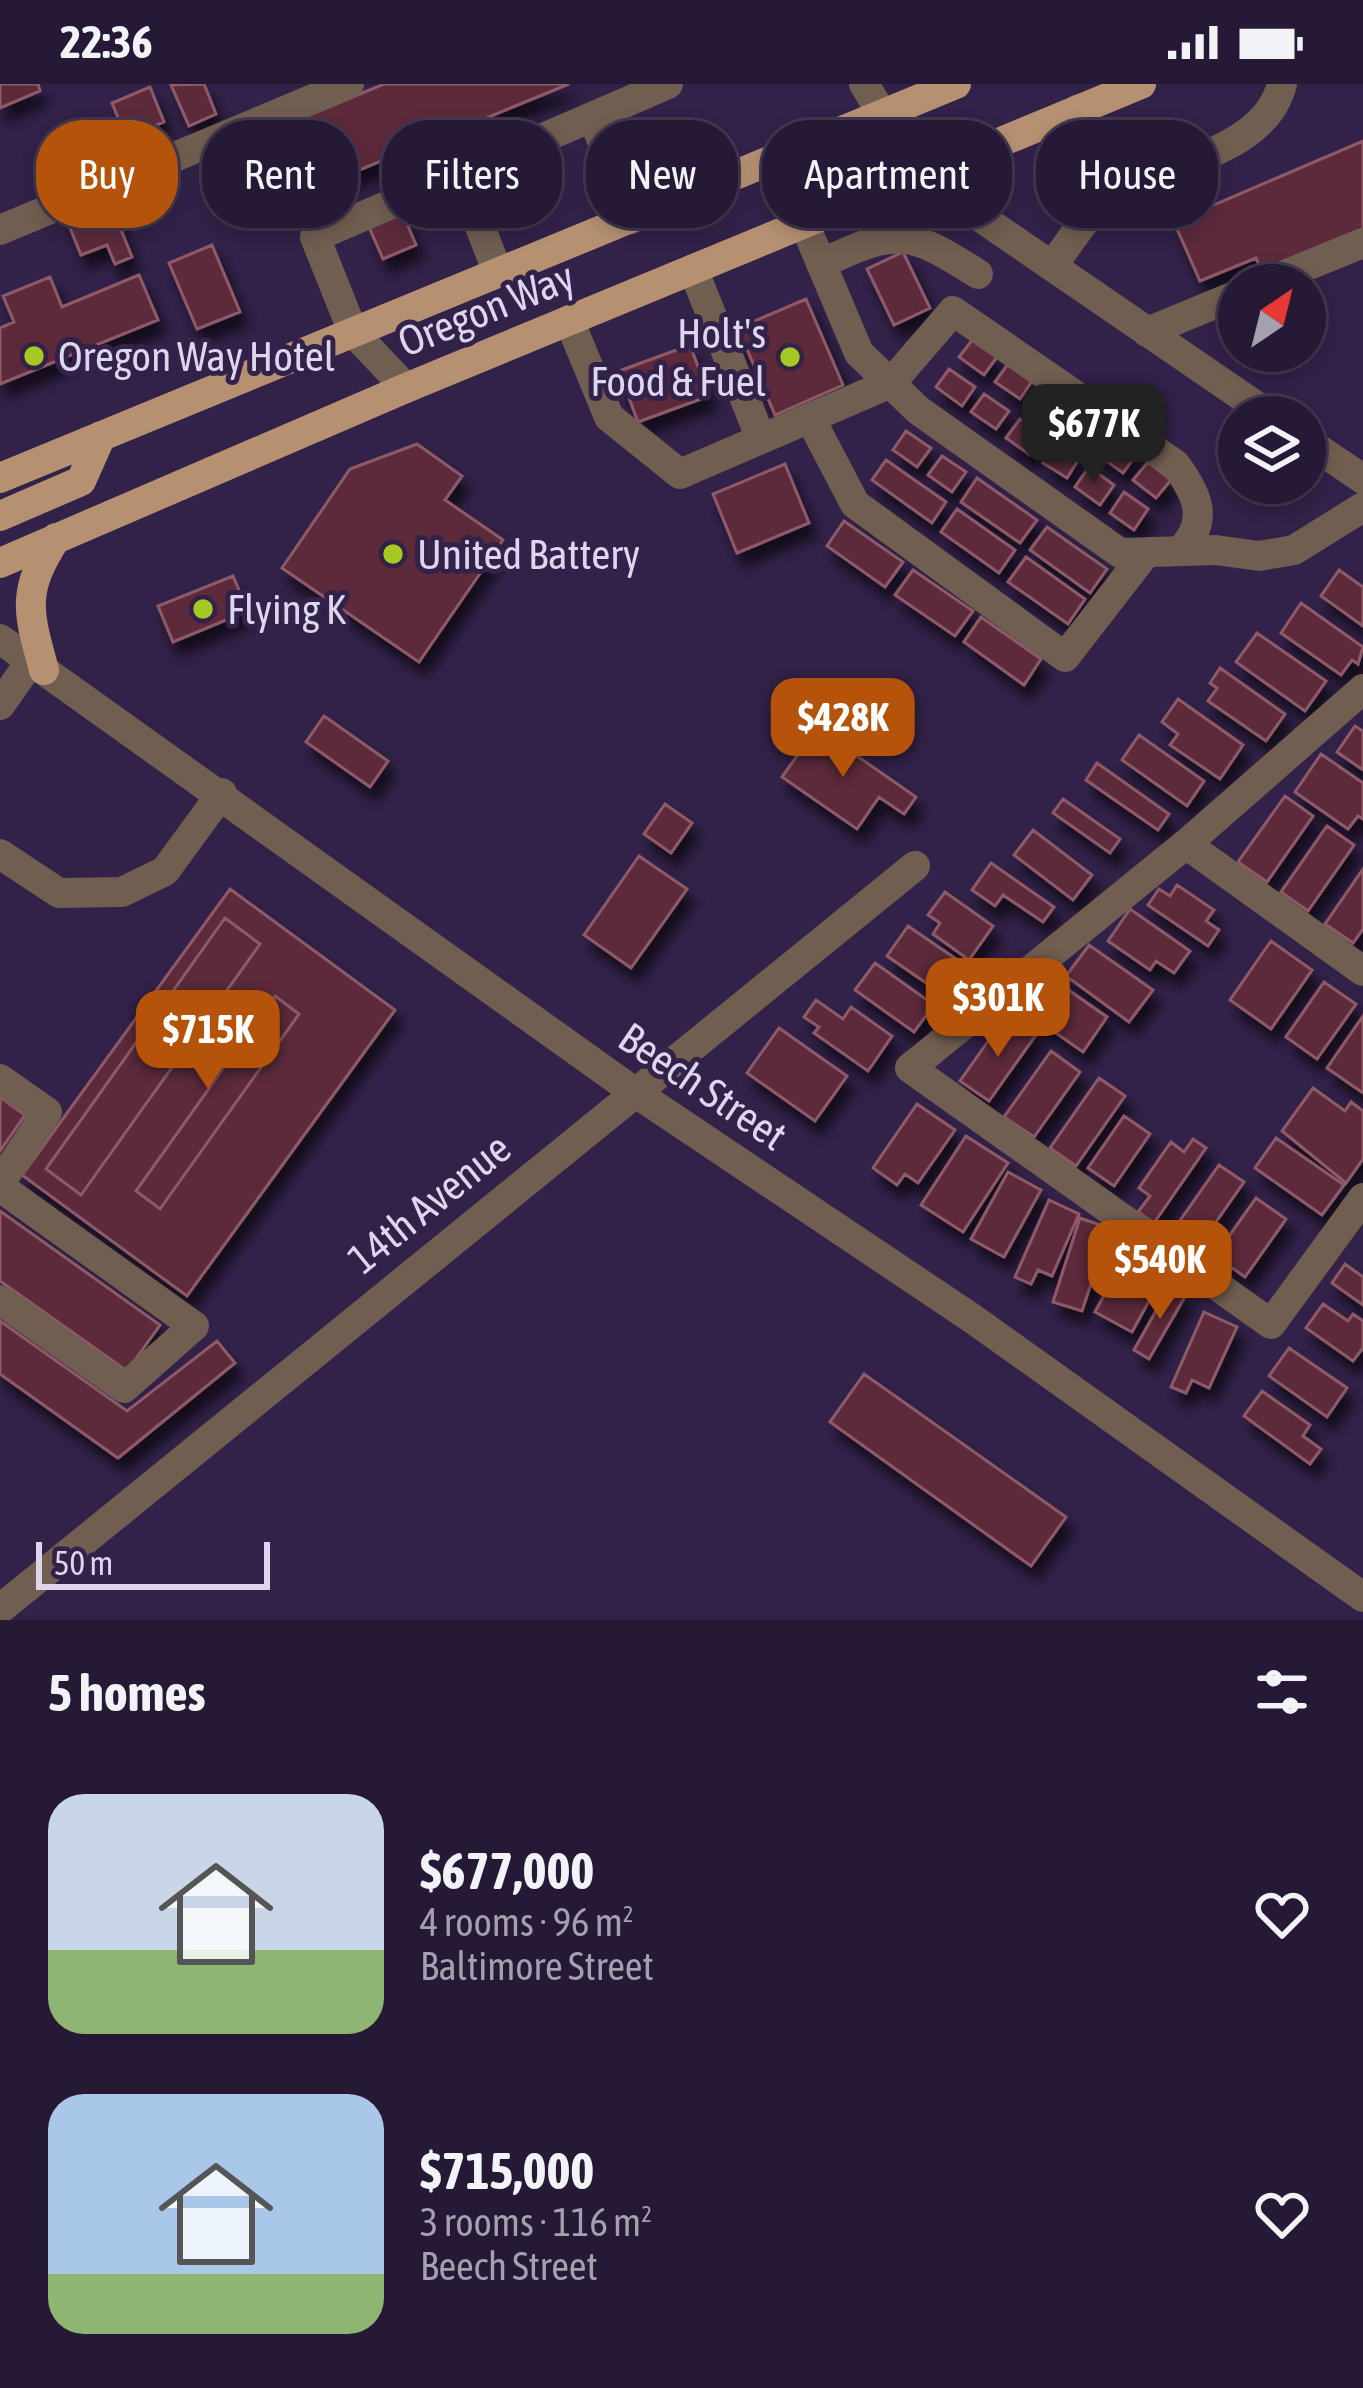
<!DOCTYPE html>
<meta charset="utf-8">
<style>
body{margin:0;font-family:"Asap Condensed",sans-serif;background:#322642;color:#f1f3f6;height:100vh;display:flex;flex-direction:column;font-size:45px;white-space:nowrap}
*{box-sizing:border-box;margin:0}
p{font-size:39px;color:#a4a0ad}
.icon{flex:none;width:66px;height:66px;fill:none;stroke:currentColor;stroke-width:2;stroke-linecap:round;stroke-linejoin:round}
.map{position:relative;height:1536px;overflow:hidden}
.panel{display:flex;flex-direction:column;background:#261936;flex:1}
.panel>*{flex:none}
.top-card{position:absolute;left:36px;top:36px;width:1293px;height:108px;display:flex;gap:24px}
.needle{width:78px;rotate:35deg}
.tools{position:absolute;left:1218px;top:180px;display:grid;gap:24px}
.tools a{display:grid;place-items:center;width:108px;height:108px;border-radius:50%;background:#261936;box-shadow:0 6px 18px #0003,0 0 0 3px #423851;font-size:60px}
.scale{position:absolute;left:36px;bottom:30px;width:234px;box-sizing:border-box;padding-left:12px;border:6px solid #ded5ee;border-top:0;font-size:33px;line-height:42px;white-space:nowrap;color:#ded5ee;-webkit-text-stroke:9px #322148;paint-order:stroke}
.price{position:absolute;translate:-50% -102px;padding:0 27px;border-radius:24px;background:#b45309;color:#fff;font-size:39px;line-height:78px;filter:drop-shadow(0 3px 6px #0008)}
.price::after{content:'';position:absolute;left:50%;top:72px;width:36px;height:27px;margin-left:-18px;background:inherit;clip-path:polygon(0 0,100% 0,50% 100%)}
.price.on{background:#222;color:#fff}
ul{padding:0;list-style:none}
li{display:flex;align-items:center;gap:36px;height:300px;padding:0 48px}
li span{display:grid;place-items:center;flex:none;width:336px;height:240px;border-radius:36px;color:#555}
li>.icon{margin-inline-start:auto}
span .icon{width:144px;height:144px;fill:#fffc;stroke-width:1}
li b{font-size:51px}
h2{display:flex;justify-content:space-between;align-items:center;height:144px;padding:0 48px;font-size:51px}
.tag{padding:0 42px;border-radius:48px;background:#261936;box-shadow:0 6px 18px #0003,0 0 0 3px #423851;font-size:42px;line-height:108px}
.tag.on{background:#b45309;color:#fff}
.status{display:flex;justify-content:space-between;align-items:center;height:84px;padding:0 60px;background:#261936;direction:ltr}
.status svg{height:33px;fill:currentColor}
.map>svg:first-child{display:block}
.building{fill:#5b2c3a;stroke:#8f5a68;stroke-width:3;filter:url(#shadow)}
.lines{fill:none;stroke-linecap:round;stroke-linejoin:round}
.minor{stroke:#705e50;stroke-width:30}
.major{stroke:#b59172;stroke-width:30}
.poi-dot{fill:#a5c823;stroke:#322148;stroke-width:4.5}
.labels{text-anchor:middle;stroke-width:10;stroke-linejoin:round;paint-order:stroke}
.street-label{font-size:42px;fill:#ded5ee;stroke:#322148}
.poi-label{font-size:42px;fill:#ded5ee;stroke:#322148;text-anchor:start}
</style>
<div class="status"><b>22:36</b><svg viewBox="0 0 49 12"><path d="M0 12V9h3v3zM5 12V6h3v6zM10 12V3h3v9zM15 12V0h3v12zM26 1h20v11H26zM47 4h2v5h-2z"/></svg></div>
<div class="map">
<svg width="1363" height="1536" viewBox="0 0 1363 1536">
<defs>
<filter id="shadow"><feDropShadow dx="7" dy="13" stdDeviation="6" flood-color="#0009"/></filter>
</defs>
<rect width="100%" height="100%" fill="#322148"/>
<path class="building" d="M 0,0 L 38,0 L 40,7 L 0,24 Z
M 204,0 L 216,30 L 189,42 L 171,1 Z
M 384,0 L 569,0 L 325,100 L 299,35 Z
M 150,3 L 164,38 L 126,53 L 112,19 Z
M 1363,57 L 1363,146 L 1263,189 L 1256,174 L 1200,197 L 1174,138 Z
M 107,111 L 132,173 L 115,180 L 107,161 L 81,171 L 64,129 Z
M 403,130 L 416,161 L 383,175 L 369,143 Z
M 212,161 L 240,228 L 197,245 L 169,179 Z
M 903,168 L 930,224 L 894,241 L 867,185 Z
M 139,191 L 158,236 L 0,300 L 0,244 L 14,238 L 3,212 L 50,193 L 62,223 Z
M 806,215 L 843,301 L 775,331 L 738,244 Z
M 973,255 L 997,273 L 984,291 L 959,273 Z
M 690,261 L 709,312 L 638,338 L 619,287 Z
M 1008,280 L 1032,297 L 1020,315 L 995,298 Z
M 949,285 L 975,303 L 962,322 L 936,303 Z
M 1041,304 L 1065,319 L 1051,341 L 1027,326 Z
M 984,310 L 1009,327 L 996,345 L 971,328 Z
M 1076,329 L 1101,345 L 1090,363 L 1065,348 Z
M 1020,335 L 1044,351 L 1030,371 L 1006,354 Z
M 906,347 L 931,364 L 917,383 L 893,366 Z
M 1111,352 L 1137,370 L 1123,389 L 1098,371 Z
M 417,360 L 462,392 L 445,416 L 503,456 L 419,578 L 282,484 L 350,385 Z
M 1055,360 L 1079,375 L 1067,394 L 1043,379 Z
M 942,372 L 966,388 L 952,408 L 928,391 Z
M 886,376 L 946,418 L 932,439 L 872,396 Z
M 1148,378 L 1171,396 L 1156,414 L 1133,396 Z
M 785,380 L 809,439 L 737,469 L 713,410 Z
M 1089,383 L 1114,401 L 1100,421 L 1075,403 Z
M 977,394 L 1037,436 L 1020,459 L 961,418 Z
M 1124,408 L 1148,425 L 1134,446 L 1110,429 Z
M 957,425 L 1015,466 L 999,489 L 941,448 Z
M 844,437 L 903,478 L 885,503 L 827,462 Z
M 1047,443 L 1107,485 L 1090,509 L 1030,466 Z
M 1026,473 L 1085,515 L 1068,540 L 1008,498 Z
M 913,486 L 973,527 L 955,552 L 895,511 Z
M 1339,486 L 1363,503 L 1363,542 L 1321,512 Z
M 233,492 L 248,527 L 173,558 L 158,522 Z
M 1301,519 L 1363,563 L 1358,580 L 1352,576 L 1341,591 L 1281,549 Z
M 981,533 L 1041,575 L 1024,601 L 964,558 Z
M 1257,549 L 1326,597 L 1305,627 L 1236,578 Z
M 1220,584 L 1285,630 L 1266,657 L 1208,617 L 1217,604 L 1210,599 Z
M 1178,615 L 1243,661 L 1220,695 L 1170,661 L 1178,650 L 1162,638 Z
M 324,632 L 388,677 L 370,703 L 306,658 Z
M 1355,642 L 1363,647 L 1363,686 L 1337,668 Z
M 817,644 L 916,713 L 904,730 L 879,713 L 857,745 L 782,693 Z
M 1139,651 L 1204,697 L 1187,722 L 1122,676 Z
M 1321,670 L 1363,699 L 1363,735 L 1358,732 L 1348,745 L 1295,708 Z
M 1097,679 L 1169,730 L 1158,746 L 1086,696 Z
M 1285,712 L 1313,732 L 1267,798 L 1238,778 Z
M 1063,715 L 1120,755 L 1110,769 L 1053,729 Z
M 665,720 L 692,739 L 671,769 L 644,750 Z
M 1327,742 L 1354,761 L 1308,827 L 1281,808 Z
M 1033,746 L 1092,791 L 1073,816 L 1014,771 Z
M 639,772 L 687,805 L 631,884 L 584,851 Z
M 991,779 L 1054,823 L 1043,838 L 1003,811 L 995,822 L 972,806 Z
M 1363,785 L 1363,845 L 1353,859 L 1325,840 Z
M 1177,801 L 1214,826 L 1206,837 L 1219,846 L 1208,862 L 1148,821 L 1159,805 L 1170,812 Z
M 230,805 L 395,926 L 187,1212 L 22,1091 Z
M 945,808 L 993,842 L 969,876 L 933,850 L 940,839 L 928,831 Z
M 1130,825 L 1190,867 L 1174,889 L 1156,877 L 1150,886 L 1108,857 Z
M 225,834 L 260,860 L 81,1111 L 46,1085 Z
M 908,842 L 969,884 L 948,914 L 887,872 Z
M 1271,857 L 1312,886 L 1271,945 L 1230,916 Z
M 1089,861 L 1153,906 L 1129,938 L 1066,892 Z
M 875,879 L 934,921 L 914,948 L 855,906 Z
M 1050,893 L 1107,933 L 1083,968 L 1026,928 Z
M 1324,898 L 1356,920 L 1317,975 L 1286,953 Z
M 275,912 L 299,930 L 160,1125 L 136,1107 Z
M 816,916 L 843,935 L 851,923 L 892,952 L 868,987 L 814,949 L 819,943 L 804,933 Z
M 1363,932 L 1363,1009 L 1327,984 Z
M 1022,937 L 1038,948 L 989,1017 L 960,997 L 999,942 L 1012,951 Z
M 779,944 L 847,992 L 815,1037 L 747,989 Z
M 1051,967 L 1080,988 L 1034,1053 L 1004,1033 Z
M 1099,994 L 1125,1012 L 1076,1082 L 1050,1064 Z
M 1313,1004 L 1345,1027 L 1351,1018 L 1363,1027 L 1363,1075 L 1346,1099 L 1282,1047 Z
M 0,1013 L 25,1031 L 0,1067 Z
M 917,1020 L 955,1046 L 918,1099 L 905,1090 L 897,1101 L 873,1084 Z
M 1124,1032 L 1150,1050 L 1114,1102 L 1088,1084 Z
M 966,1052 L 1008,1079 L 963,1148 L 921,1121 Z
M 1276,1054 L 1344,1101 L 1322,1131 L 1255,1084 Z
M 1193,1055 L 1206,1064 L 1154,1139 L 1138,1128 L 1150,1112 L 1139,1104 L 1171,1058 L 1184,1068 Z
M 1219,1081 L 1244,1098 L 1197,1165 L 1172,1148 Z
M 1008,1088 L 1041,1106 L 1004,1173 L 971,1155 Z
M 1256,1114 L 1286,1135 L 1245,1193 L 1215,1172 Z
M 1049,1116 L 1079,1130 L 1052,1192 L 1038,1186 L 1031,1200 L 1015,1193 Z
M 0,1127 L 160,1241 L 127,1287 L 0,1197 Z
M 1080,1134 L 1103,1142 L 1097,1162 L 1103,1164 L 1082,1227 L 1053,1218 Z
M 1125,1173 L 1152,1188 L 1143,1205 L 1153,1210 L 1132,1248 L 1095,1228 Z
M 1345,1180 L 1363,1193 L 1363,1221 L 1332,1199 Z
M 1170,1202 L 1186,1211 L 1149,1275 L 1134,1266 Z
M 1323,1220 L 1348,1237 L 1353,1230 L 1363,1237 L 1363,1264 L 1353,1277 L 1306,1244 Z
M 1204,1228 L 1237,1243 L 1209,1304 L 1192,1296 L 1186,1309 L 1171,1303 Z
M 0,1237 L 127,1327 L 217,1257 L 235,1279 L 118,1374 L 0,1290 Z
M 1289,1264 L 1347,1304 L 1327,1333 L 1269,1292 Z
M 864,1290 L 1066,1433 L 1031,1482 L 830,1338 Z
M 1262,1307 L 1310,1341 L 1303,1352 L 1321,1365 L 1310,1380 L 1244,1332 Z"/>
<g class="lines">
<path class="minor" d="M 864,0 L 919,91 L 1272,333
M 1079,25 L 1120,107
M 593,33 L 631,135
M 460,91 L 498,189
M 804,139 L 859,269 L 918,326 L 1120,469 L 1216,466 L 1259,472 L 1294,466 L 1363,423
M 0,146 L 349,0
M 821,180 C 896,144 908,145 978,190
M 1052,182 C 1069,160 1090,124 1113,110 C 1166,78 1265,69 1282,0
M 693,185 L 761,355
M 1260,201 L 1363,159
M 569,236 L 609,333 L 680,390 L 891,299 L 953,227 L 1175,380 C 1198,411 1210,437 1180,467
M 1147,248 L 1239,210
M 406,304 L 353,248 L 315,153 L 668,0
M 810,334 L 855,420 L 1065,573 L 1144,471
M 1305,356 L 1363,395
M 0,555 L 633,1007 L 973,1235 L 1363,1513
M 1363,605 L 1186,760 L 910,984 L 1271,1240 L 1363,1114
M 0,621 L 31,577
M 1186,760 L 1363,887
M 0,770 L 59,809 L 122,808 L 165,787 L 222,709
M 0,995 L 47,1028 L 0,1099
M 0,1103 L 194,1242 L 124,1304 L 0,1216
M 0,1525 L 915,782"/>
<path class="major" d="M 0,394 L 956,0
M 0,432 L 81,397 L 101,352
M 0,479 L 406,304 L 1141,0
M 44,586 C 28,527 21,508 56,454"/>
</g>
<g class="poi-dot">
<circle cx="34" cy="272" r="12"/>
<circle cx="790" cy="273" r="12"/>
<circle cx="393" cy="470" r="12"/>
<circle cx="203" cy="525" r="12"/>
</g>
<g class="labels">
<g class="street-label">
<text transform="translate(486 225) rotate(-22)" y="15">Oregon Way</text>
<text transform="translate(703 1002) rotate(34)" y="15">Beech Street</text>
<text transform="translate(429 1119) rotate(-39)" y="15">14th Avenue</text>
</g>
<g class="poi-label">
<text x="766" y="264" text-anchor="end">Holt's<tspan x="766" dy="48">Food &amp; Fuel</tspan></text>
<text x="58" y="287">Oregon Way Hotel</text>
<text x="417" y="485">United Battery</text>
<text x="227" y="540">Flying K</text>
</g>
</g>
</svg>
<div class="tools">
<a><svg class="needle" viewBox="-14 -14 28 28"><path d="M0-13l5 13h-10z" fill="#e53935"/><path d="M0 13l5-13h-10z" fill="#a4a0ad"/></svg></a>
<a><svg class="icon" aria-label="layers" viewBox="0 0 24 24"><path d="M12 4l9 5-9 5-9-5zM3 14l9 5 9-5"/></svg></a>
</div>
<div class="scale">50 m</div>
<b class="price on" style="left:1094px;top:402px">$677K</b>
<b class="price" style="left:843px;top:696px">$428K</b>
<b class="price" style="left:998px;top:976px">$301K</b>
<b class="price" style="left:208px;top:1008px">$715K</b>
<b class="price" style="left:1160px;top:1238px">$540K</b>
<div class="top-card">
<a class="tag on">Buy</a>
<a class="tag">Rent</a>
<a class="tag">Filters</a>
<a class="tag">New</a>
<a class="tag">Apartment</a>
<a class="tag">House</a>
</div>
</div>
<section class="panel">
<h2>5 homes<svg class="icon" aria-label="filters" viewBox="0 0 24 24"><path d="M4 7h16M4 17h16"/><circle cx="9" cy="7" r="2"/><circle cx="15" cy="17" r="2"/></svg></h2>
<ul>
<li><span style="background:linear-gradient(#c9d6e8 65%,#8fb573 0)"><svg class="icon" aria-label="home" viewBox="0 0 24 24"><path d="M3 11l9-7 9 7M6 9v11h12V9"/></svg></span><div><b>$677,000</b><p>4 rooms · 96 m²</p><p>Baltimore Street</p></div><svg class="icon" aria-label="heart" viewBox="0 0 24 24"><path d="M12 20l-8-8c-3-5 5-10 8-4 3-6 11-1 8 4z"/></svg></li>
<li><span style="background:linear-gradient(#a9c7e8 75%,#8fb573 0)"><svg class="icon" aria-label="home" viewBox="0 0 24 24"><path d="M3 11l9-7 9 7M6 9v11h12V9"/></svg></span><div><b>$715,000</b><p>3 rooms · 116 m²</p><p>Beech Street</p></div><svg class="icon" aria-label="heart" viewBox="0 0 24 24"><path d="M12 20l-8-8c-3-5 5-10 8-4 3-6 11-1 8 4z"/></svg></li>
</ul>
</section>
